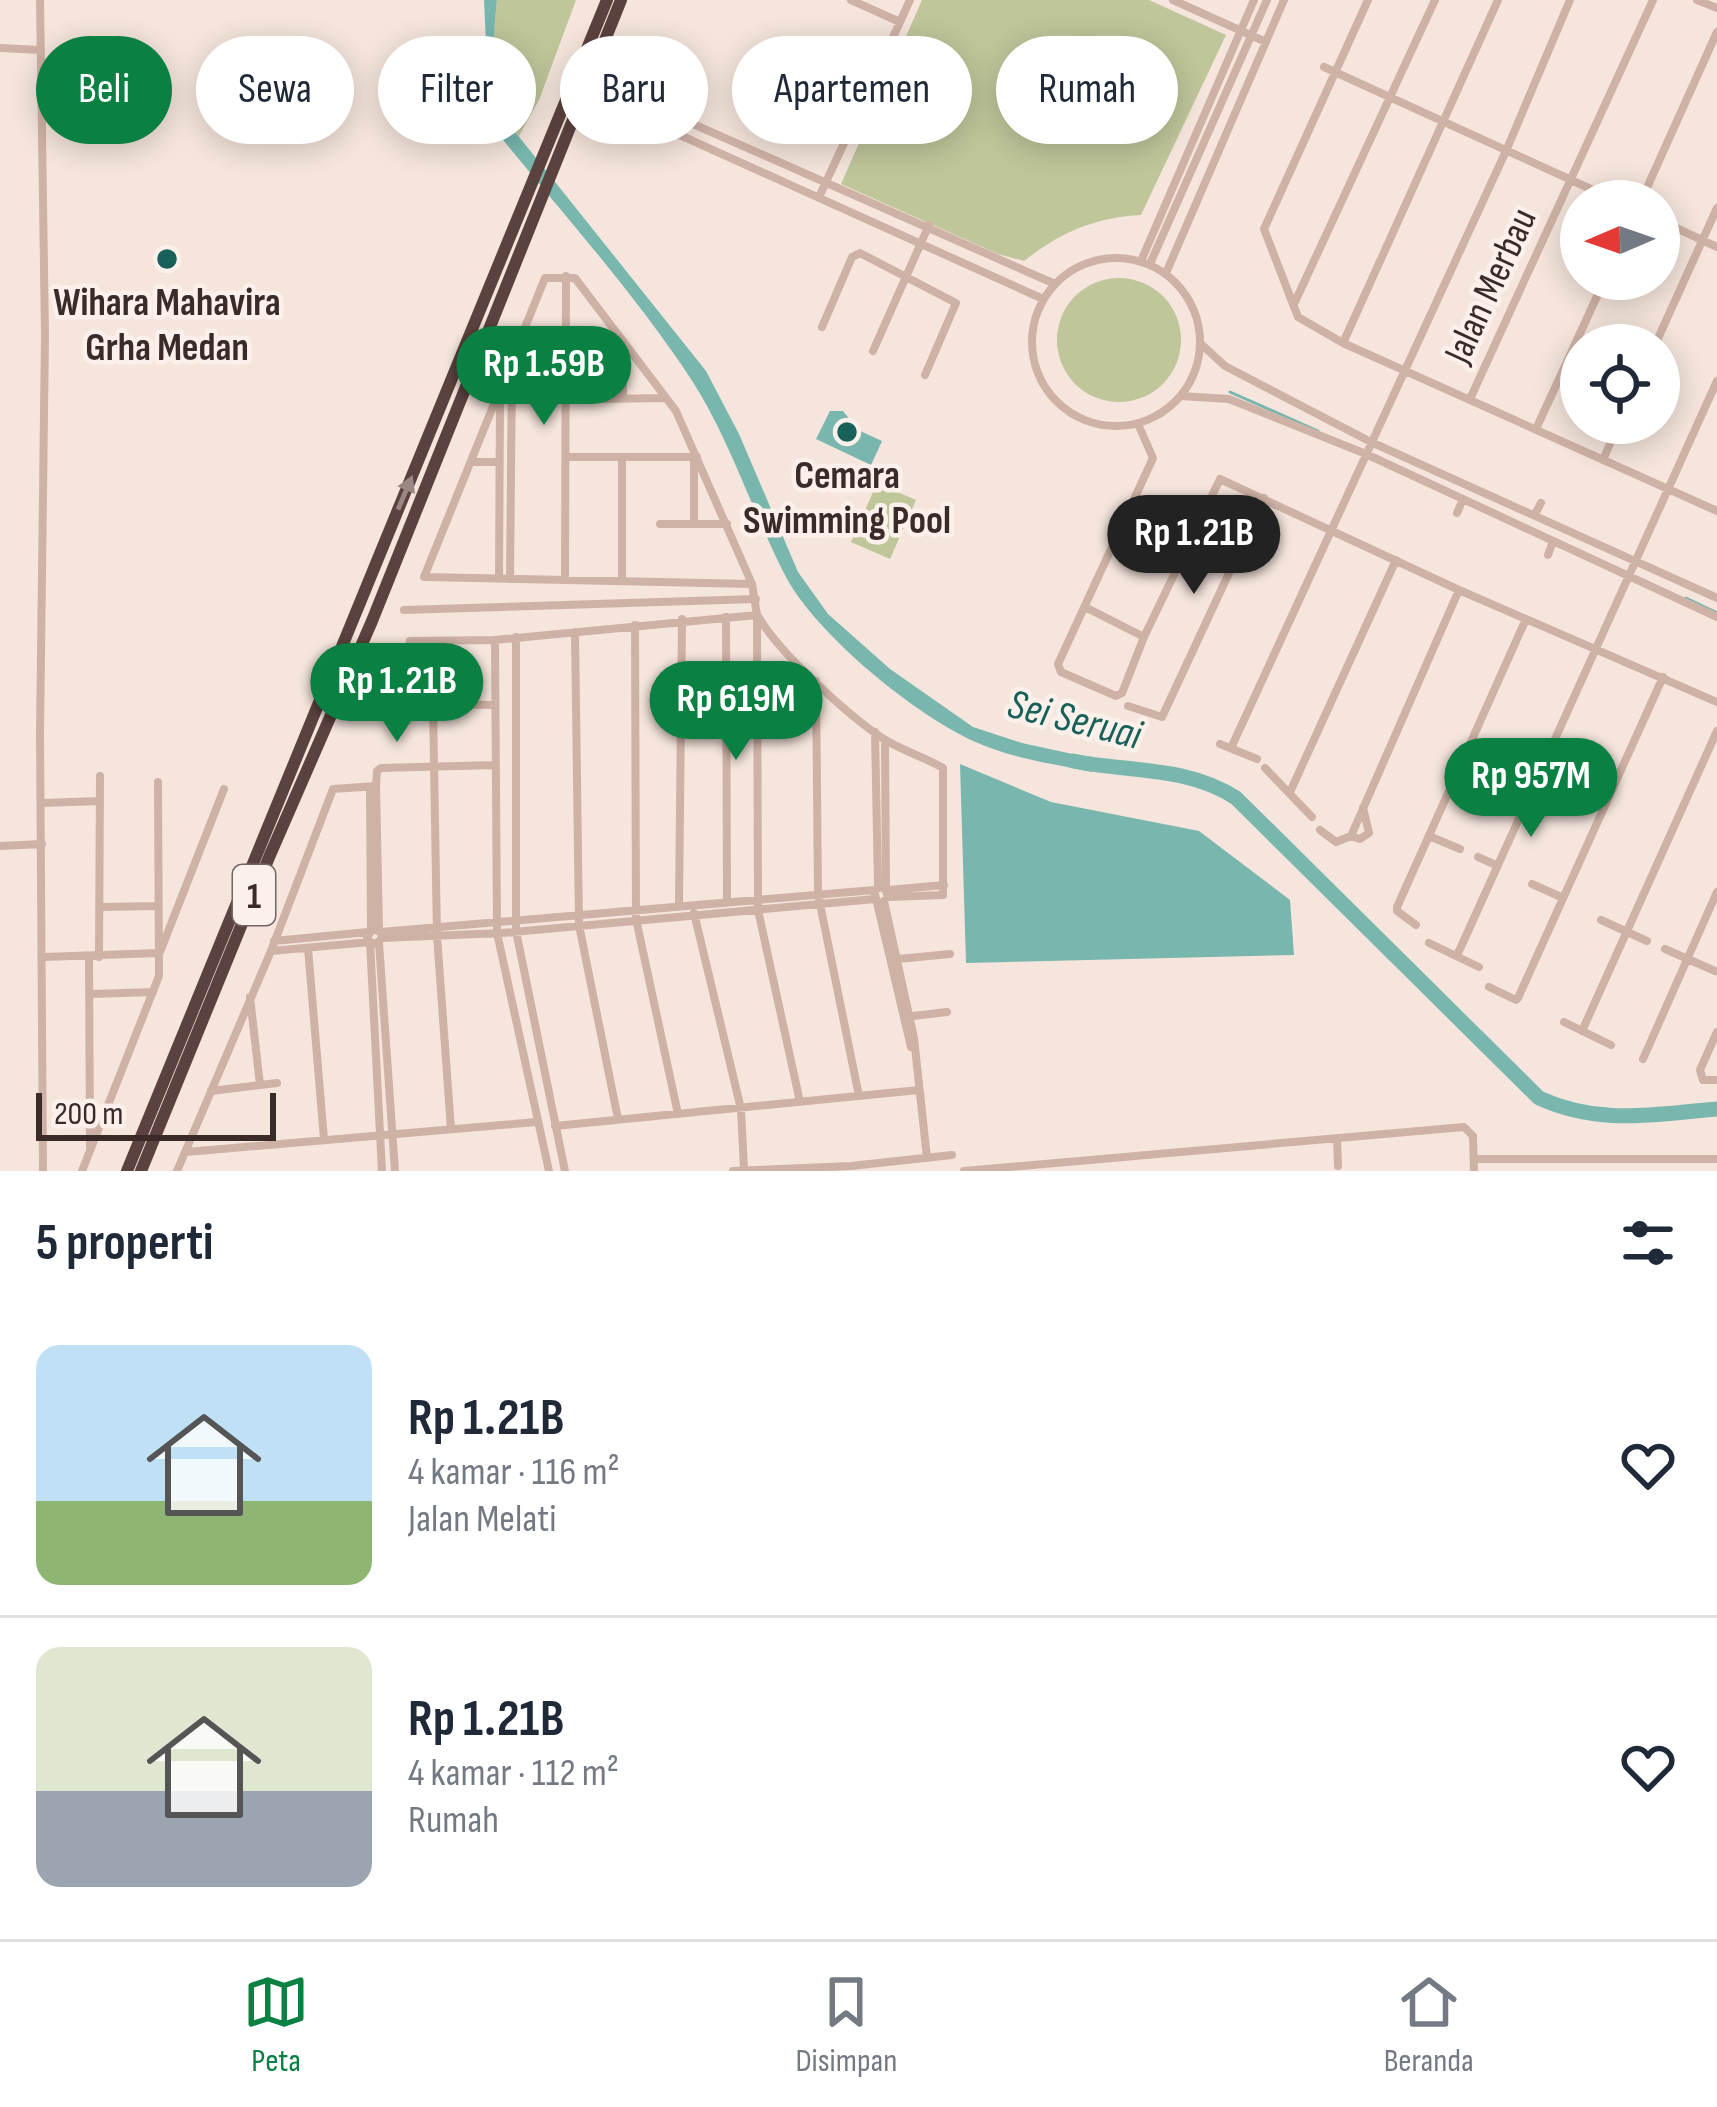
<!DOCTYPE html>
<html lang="id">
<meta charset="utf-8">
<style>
body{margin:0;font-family:"Sofia Sans Condensed",sans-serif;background:#f2f2f3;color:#1f2937;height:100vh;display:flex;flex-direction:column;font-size:45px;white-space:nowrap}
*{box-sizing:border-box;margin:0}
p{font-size:39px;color:#747a83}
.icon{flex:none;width:66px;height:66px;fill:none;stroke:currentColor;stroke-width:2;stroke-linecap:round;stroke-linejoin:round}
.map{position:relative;height:1171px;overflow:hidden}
.panel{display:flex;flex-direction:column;background:#fff;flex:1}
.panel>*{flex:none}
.hud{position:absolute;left:36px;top:36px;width:1647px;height:108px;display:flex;gap:24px}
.needle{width:78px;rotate:268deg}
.controls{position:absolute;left:1560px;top:180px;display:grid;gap:24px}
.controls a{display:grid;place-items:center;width:120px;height:120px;border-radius:50%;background:#fff;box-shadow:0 6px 30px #0003;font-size:60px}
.scale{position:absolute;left:36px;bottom:30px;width:240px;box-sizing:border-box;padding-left:12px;border:6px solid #3a2b28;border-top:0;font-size:33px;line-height:42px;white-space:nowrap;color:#3a2b28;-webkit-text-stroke:9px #fcf0ea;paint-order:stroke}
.price{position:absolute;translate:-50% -102px;padding:0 27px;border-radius:42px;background:#0b8043;color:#fff;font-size:39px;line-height:78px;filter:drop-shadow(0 3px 6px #0008)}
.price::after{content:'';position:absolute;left:50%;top:72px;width:36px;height:27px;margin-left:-18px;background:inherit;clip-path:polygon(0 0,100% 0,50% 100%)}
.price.active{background:#222;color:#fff}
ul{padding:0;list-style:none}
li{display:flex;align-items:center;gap:36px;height:300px;padding:0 36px}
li+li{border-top:3px solid #e0e1e3}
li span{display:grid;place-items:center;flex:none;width:336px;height:240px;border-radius:24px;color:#555}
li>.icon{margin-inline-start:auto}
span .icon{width:144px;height:144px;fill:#fffc;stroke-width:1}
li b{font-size:51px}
h2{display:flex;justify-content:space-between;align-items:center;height:144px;padding:0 36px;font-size:51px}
.tag{padding:0 42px;border-radius:54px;background:#fff;box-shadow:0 6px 30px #0003;font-size:42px;line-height:108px}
.tag.active{background:#0b8043;color:#fff}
.tab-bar{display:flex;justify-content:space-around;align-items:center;height:168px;border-top:3px solid #e0e1e3;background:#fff;font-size:33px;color:#747a83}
.tab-bar a{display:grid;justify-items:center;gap:6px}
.tab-bar .active{color:#0b8043}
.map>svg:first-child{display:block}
.green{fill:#bfc69a}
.water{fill:#78b6ae}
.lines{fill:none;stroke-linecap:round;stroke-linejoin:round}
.stream{stroke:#78b6ae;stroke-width:3}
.river{stroke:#78b6ae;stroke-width:15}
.minor{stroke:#cfb2a6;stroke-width:8}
.highway{stroke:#5c423e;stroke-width:12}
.oneway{fill:#9c8883}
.poi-dot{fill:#18615a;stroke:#fcf0ea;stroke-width:4.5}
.labels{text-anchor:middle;stroke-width:9;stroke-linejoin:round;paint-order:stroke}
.shield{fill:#fcf0ea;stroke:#746662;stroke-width:3}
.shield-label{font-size:36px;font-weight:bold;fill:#3a2b28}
.street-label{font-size:39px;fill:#3a2b28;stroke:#fcf0ea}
.poi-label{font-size:39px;font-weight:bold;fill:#3a2b28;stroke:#fcf0ea}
.water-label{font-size:42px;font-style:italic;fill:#18615a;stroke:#fcf0ea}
</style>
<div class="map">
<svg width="1717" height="1171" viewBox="0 0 1717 1171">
<rect width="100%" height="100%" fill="#f5e5dc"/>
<path class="green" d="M 497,0 L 576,0 L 539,100 L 519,136 C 487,96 492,48 497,0 Z
M 922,0 L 1149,0 L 1226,35 L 1141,215 C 1096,217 1059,233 1024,261 L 998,254 L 841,184 Z
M1057 340a62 62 0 1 1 124 0a62 62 0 1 1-124 0Z
M 877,483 L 916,500 L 890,559 L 851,542 Z"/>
<path class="water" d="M 484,0 L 497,0 C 492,46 490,86 512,128 L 706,371 L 739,434 L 798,572 L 828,614 L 890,669 L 973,727 L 1022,743 L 1091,758 L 1093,772 C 1054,764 1014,759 978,743 C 917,717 817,635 786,577 C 752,512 731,441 691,379 C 638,298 565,216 504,141 L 489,107 Z
M 830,411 L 843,411 L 858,430 L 882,441 L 871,465 L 816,439 Z
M 960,764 L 1051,802 L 1199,831 L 1290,900 L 1294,955 L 966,963 Z"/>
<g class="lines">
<path class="stream" d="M 1230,392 L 1318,431
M 1686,598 L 1717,613"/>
<path class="river" d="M 1073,761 C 1127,772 1188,766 1236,798 L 1539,1098 C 1601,1126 1652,1114 1717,1109"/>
<path class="minor" d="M 40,0 L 45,335 L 40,734 L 43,1171
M 851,0 L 900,22 L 910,0
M 1173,0 L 1266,42
M 1368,0 L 1264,229 L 1298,317 L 1343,343 L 1717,511
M 1697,0 L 1717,8
M 0,48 L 40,50
M 1324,67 L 1617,201
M 641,108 L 657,108 L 1055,284
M 642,109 L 651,122 L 1043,299
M 820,195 L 900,22
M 1641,201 L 1717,32
M 1659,220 L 1717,247
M1032 342a84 84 0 1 1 168 0a84 84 0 1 1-168 0Z
M 1141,261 L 1254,0
M 1150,264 L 1267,0
M 1166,273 L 1284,0
M 1294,304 L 1435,0
M 822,327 L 852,257 L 860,253 L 956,303 L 925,375
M 622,340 L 623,398
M 1343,343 L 1498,0
M 1201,344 L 1225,366 L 1371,442 L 1717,598
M 1655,345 L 1717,208
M 873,351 L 929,225
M 1181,396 L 1229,399 L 1366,454 L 1717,617
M 600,399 L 665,398
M 1470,399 L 1653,0
M 1138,424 L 1153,458 L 1058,664 L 1061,672 L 1116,696 L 1122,693 L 1144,637 L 1220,479 L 1459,590 L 1717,702
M 1536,429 L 1605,279
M 566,457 L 697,457
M 1603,460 L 1619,423
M 471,462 L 499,462
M 1457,513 L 1463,499
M 1535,514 L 1541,503
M 660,524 L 727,524
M 694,524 L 694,458
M 1548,555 L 1553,541
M 499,579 L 500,400
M 510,579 L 512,366
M 565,580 L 566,276
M 622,580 L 622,457
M 752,584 L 424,577 L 545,278 L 575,278 L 676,411 L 752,584 L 757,615 L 758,910 L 800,1102
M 1085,607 L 1144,637
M 404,610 L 756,599
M 758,616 C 779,653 847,714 882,738 C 901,750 924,757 943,768 L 943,895 L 889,897
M 726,617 L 727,901
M 635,625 L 636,919 L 678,1114
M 575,632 L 579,925 L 618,1119
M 516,637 L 516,931 L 565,1171
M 495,640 L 497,933 L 549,1171
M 816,681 L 818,894 L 859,1096
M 495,705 L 410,704 L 410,641 L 495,640 L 757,615
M 433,706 L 437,936 L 451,1129
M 1128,706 L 1162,717 L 1264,498
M 875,732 L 878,886
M 885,740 L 886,887
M 1220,744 L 1257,759
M 1231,748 L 1506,151 L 1570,0
M 1265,768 L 1312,817
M 376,786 L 379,928
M 370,787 L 371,930
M 1290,792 L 1396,560
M 42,803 L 100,801
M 1320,830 L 1336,842 L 1351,836 L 1459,590
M 1351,836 L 1360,839 L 1369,833 L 1363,808
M 1429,836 L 1460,849
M 0,846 L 42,844
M 1478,857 L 1496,865
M 1532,884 L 1561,897
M 889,890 L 944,885
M 888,897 L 884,886 L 874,890 L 911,1047
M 884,901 L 914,1038 L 927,1158
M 679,905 L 682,619
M 100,907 L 157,906
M 694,913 L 741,1109 L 744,1170
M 1601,920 L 1647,941
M 1416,925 L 1397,911 L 1397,907 L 1526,619
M 381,932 L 874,890
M 382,938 L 502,933 L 875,899
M 274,941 L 368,932
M 379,943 L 395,1171
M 1429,943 L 1456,956 L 1460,949 L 1717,381
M 308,948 L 324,1139
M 1665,949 L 1715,971
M 271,951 L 370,942 L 376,944 L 382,938 L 381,932 L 373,929 L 367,937 L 370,942 L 382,1171
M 160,952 L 224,789
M 89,956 L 90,1147
M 1456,956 L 1479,967
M 43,957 L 159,953
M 99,957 L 100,776
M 898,959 L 950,954
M 1489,987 L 1516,1000 L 1518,998 L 1663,677
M 91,994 L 153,992
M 250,997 L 260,1085
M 905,1017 L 947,1012
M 1564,1022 L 1611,1045
M 1582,1031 L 1717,731
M 1717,1032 L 1700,1070 L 1703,1080 L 1717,1080
M 1643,1059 L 1717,892
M 211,1091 L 277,1083
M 555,1126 L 919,1090
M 1337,1139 L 1338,1166
M 186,1152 L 536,1122
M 1474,1159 L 1717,1159
M 82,1171 L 159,976 L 158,782
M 177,1171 L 271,951 L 333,789 L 376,786 L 377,771 L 381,768 L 496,765
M 733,1171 L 851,1166 L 952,1155
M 964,1171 L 1464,1127 L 1473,1136 L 1474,1171"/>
<path class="highway" d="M 127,1171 L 607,0
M 141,1171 L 270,855 L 372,621 L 621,0"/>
</g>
<defs><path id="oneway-solid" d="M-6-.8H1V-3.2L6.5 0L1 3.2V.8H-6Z" transform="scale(3)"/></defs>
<use class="oneway" href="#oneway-solid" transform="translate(405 493) rotate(-67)"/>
<g class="poi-dot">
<circle cx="167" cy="259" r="12"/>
<circle cx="847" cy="432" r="12"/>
</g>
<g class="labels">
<rect class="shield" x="233" y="865" width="42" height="60" rx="9"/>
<g class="shield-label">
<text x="254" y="908">1</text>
</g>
<g class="street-label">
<text transform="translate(1489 285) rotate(-65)" y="14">Jalan Merbau</text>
</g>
<g class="poi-label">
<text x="167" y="315">Wihara Mahavira<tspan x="167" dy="45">Grha Medan</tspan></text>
<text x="847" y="488">Cemara<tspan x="847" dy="45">Swimming Pool</tspan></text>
</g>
<g class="water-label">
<text transform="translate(1075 718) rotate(14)" y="15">Sei Seruai</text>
</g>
</g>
</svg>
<div class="controls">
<a><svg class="needle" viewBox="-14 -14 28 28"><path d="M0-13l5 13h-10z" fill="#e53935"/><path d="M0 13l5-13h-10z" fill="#747a83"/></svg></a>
<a><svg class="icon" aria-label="locate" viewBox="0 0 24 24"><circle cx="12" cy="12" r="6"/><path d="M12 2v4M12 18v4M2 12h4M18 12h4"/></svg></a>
</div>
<div class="scale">200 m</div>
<b class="price" style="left:544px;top:428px">Rp 1.59B</b>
<b class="price active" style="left:1194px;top:597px">Rp 1.21B</b>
<b class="price" style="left:397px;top:745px">Rp 1.21B</b>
<b class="price" style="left:736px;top:763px">Rp 619M</b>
<b class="price" style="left:1531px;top:840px">Rp 957M</b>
<div class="hud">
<a class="tag active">Beli</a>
<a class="tag">Sewa</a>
<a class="tag">Filter</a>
<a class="tag">Baru</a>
<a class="tag">Apartemen</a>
<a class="tag">Rumah</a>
</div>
</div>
<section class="panel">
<h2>5 properti<svg class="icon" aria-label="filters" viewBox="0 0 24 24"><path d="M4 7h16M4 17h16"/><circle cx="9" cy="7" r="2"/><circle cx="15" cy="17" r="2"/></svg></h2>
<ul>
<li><span style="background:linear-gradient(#bfe0f5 65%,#8fb573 0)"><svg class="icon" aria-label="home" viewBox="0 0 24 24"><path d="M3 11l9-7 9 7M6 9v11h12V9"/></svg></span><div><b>Rp 1.21B</b><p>4 kamar · 116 m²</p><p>Jalan Melati</p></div><svg class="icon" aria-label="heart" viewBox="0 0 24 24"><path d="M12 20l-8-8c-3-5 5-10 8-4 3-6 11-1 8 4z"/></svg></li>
<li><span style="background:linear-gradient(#dfe7d0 60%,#9aa5b1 0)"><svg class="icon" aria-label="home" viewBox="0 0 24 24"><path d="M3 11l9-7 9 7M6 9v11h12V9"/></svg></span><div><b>Rp 1.21B</b><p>4 kamar · 112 m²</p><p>Rumah</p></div><svg class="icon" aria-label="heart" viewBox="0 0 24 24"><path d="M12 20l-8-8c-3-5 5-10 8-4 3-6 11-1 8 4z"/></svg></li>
</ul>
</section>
<nav class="tab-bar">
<a class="active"><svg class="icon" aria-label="map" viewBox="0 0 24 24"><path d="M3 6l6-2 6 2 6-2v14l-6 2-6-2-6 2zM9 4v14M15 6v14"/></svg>Peta</a>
<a><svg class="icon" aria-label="saved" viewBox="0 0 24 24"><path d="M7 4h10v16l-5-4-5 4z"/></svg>Disimpan</a>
<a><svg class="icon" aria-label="home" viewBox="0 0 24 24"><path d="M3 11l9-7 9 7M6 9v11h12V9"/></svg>Beranda</a>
</nav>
